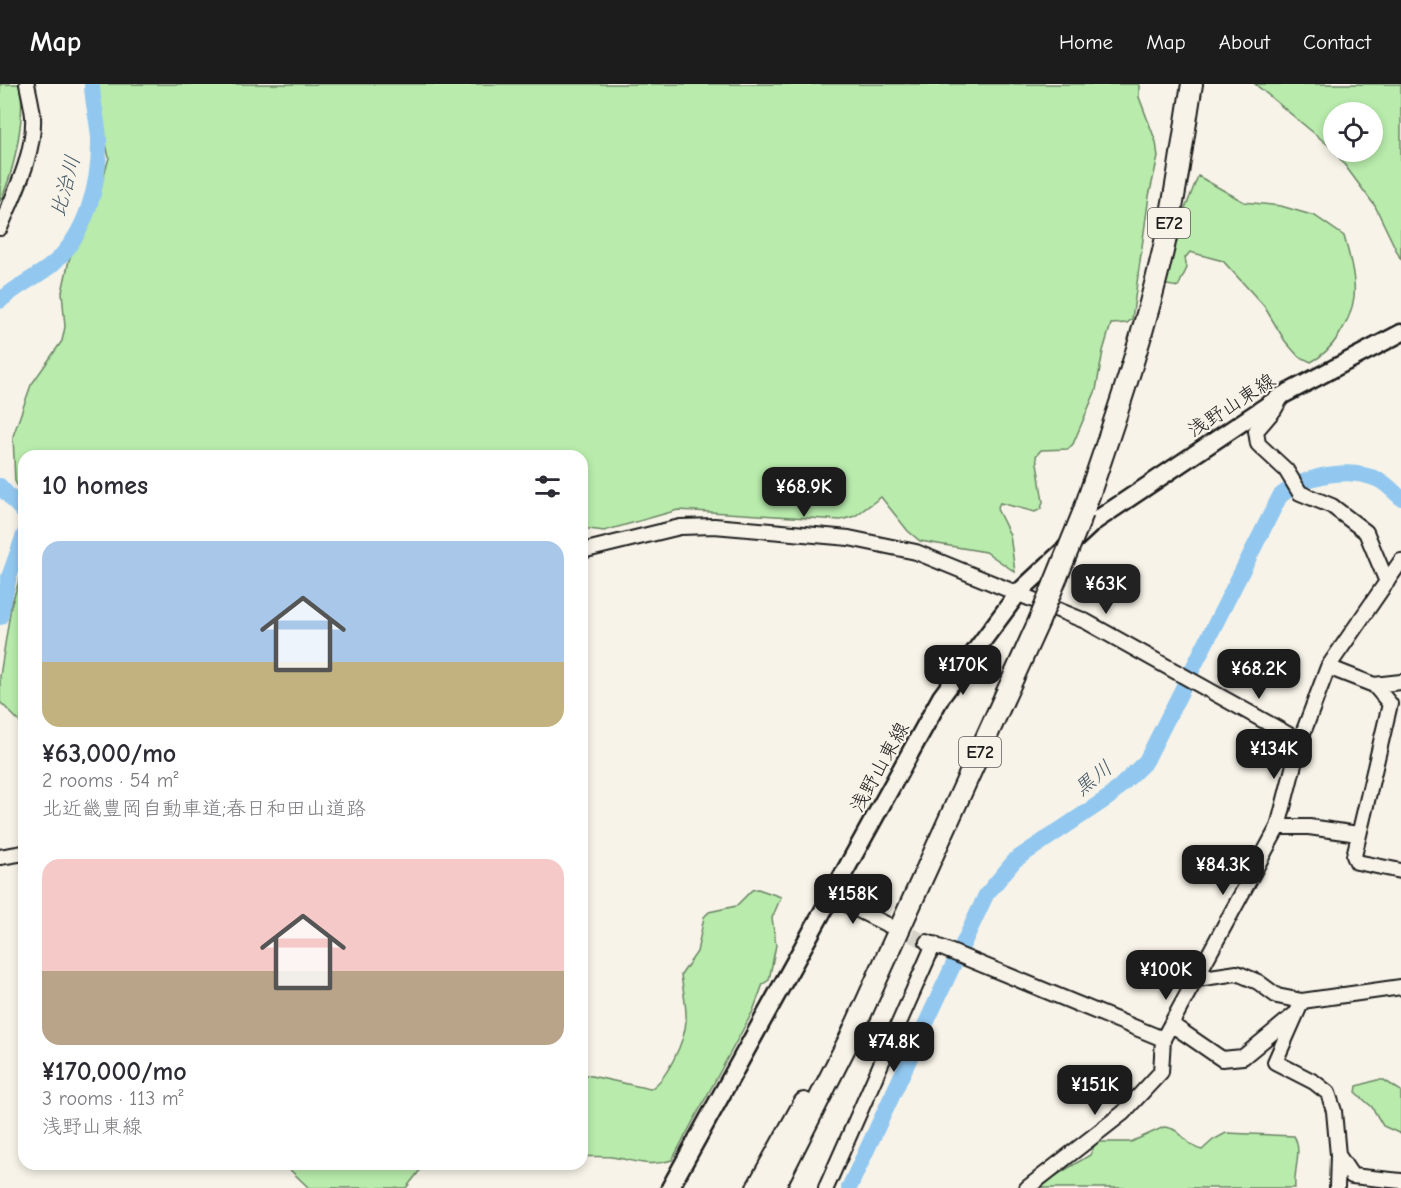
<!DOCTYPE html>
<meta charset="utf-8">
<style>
body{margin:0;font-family:"Comic Neue","Klee One",sans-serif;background:#f2f2f3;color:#2b2b33;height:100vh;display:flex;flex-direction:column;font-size:22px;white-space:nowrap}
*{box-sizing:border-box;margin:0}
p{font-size:20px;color:#7c7c81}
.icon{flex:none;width:33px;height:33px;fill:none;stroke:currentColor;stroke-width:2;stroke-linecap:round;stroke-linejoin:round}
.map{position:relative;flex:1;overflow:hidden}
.sheet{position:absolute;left:18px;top:366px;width:570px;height:720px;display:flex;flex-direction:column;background:#fff;border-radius:18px;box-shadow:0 3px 9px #0003}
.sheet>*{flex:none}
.controls{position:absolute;left:1323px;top:18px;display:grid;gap:12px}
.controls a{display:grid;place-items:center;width:60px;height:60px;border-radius:50%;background:#fff;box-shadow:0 3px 9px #0003;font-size:30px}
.price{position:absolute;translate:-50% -51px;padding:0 14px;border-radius:12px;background:#1c1c1c;color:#fff;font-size:20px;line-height:39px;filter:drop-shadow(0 2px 3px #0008)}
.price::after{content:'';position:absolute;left:50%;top:36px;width:18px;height:14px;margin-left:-9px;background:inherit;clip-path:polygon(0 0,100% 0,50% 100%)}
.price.active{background:#222;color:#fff}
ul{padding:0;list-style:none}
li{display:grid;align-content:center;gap:12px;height:318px;padding:0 24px}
li span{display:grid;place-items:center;height:186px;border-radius:18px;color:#555}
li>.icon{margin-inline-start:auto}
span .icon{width:108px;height:108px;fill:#fffc;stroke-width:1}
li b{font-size:26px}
h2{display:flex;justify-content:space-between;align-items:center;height:72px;padding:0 24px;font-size:26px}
header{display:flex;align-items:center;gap:36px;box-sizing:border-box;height:84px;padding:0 30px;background:#1c1c1c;color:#fff}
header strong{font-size:28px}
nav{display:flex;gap:33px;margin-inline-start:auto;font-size:21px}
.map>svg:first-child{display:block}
.green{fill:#b8ebac;stroke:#6a8464;stroke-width:1.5}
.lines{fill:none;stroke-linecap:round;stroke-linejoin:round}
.river{stroke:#92c8f0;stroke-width:16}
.minor-tunnel{stroke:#d6d3c9;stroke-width:14;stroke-dasharray:14 7;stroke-linecap:butt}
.minor-casing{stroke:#1c1c1c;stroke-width:18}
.major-casing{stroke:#1c1c1c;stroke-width:21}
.highway-casing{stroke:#1c1c1c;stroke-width:24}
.minor{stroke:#f7f3e8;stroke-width:14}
.major{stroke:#f7f3e8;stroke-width:16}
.highway{stroke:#f7f3e8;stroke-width:20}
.highway-bridge-casing{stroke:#1c1c1c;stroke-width:24;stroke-linecap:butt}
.highway-bridge{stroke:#f7f3e8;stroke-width:20}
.labels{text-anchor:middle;stroke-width:4.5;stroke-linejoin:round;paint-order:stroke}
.shield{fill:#f7f3e8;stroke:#5e5c59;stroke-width:1.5}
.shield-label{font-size:18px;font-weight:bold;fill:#1c1c1c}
.street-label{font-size:20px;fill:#1c1c1c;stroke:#f7f3e8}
.water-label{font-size:21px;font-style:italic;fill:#455866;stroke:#f7f3e8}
</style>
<header>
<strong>Map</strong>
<nav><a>Home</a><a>Map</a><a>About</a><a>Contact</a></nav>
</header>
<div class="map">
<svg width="1401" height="1104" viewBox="0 0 1401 1104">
<rect width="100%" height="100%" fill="#f7f3e8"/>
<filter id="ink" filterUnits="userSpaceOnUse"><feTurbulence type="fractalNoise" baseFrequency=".0167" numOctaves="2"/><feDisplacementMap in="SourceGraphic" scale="12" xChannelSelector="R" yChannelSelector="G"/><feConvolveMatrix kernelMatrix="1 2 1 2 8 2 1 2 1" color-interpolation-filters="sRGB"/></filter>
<g filter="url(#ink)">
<path class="green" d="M 0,0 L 20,0 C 26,31 14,89 0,118 Z
M 94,0 L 1139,0 L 1139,13 L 1156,58 L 1158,73 L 1149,112 L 1132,235 L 1127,239 L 1111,240 L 1103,267 L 1096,306 L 1073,360 L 1068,365 L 1041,366 L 1036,372 L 1043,418 L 1041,425 L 1035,428 L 1000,419 L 997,425 L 1010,451 L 1015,488 L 986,468 L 920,457 L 908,447 L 881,413 L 855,432 L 841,436 L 678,426 L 604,447 L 582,444 L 582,372 L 24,372 L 24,415 L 15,397 L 13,352 L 31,301 L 62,257 L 65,243 L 62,208 L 69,176 L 77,156 L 90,139 L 109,74 Z
M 1255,0 L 1401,0 L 1401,176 L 1375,122 L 1335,68 L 1372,68 L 1372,28 L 1334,28 L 1333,65 Z
M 1198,92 L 1244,118 L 1281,122 L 1315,132 L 1344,152 C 1349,170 1356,194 1354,213 C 1351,237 1332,268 1311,278 L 1298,272 L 1285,257 L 1264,222 L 1223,177 L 1190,168 L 1185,174 L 1187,184 L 1178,203 L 1161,200 L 1164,179 Z
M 24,481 L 24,642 L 0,618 L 0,592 L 11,522 Z
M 758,805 L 781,813 L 772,834 L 776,861 L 769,896 L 763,900 L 753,927 L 672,1076 C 649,1084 634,1076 611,1073 C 602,1072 592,1073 582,1072 L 582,990 L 650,1005 C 667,996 685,956 686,937 C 687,923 683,906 681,891 L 697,868 L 704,833 L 709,828 L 736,822 L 752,806 Z
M 1377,996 L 1384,996 L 1401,1007 L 1401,1050 L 1383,1042 L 1372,1023 L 1356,1009 L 1357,1002 Z
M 1164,1043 C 1183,1044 1184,1062 1202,1066 L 1213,1056 L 1226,1049 L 1294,1052 C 1303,1066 1293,1087 1295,1104 L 1035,1104 L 1090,1071 L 1096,1058 L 1131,1058 Z
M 284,1080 L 425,1080 L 406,1104 L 309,1104 Z"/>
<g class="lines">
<path class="river" d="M 0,217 C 15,203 33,195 49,183 C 86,154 100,100 99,55 C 98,36 92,18 92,0
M 0,402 L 24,429
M 0,533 L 9,493 L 24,451
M 849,1104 L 986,811 L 1015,776 L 1109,713 L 1146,677 L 1280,412 C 1305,391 1349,382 1379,396 C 1387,400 1394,408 1401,414"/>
<path class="minor-tunnel" d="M 892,843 L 927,858"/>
<g class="minor-casing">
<path id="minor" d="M 0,144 C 14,110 35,71 33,32 C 32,22 29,10 27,0
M 1282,312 L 1274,326 L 1256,347 L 1258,360 L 1286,386 L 1300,409 L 1332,422 L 1366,448 L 1387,498
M 582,467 L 680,443 L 714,442 L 849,454 L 916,468 L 1085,537 L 1300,657
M 1328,583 L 1374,601 L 1390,620 L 1354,772 L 1357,778 L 1401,787
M 1374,601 L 1401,598
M 1278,743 L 1309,743 L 1358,750
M 0,773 L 24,769
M 832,813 L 888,841
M 927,858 L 1163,955
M 1197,895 L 1237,889 L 1258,898 L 1277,912 L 1302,917 L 1401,903
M 1302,917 L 1275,978 L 1314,998 L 1328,1009 L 1334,1027 L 1338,1071 L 1352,1092 L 1401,1097
M 1171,940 L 1222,975 L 1243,973 L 1294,931
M 826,1104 L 934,860
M 1027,1104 L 1123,1029 L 1161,988 L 1163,955 L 1278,743 L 1300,657 L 1328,583 L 1401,477
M 1337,1104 L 1338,1071"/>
</g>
<g class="major-casing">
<path id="major" d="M 670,1104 L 941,613 L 1019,508 L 1095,437 L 1283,311 L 1401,249"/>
</g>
<g class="highway-casing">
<path id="highway" d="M 1083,429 C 1115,336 1148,241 1168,144 C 1178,97 1184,48 1192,0
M 757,1104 L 804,1019
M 774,1104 L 850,954 L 1039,537"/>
</g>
<use href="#minor" class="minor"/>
<use href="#major" class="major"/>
<use href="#highway" class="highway"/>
<g class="highway-bridge-casing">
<path id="highway-bridge" d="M 1039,537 L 1083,429"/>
</g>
<use href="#highway-bridge" class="highway-bridge"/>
</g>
</g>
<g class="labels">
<g class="shield">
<rect x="1148" y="124" width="42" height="30" rx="4.5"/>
<rect x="959" y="653" width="42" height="30" rx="4.5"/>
</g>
<g class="shield-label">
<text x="1169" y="145">E72</text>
<text x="980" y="674">E72</text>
</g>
<g class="street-label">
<text transform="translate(1231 321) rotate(-33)" y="7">浅野山東線</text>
<text transform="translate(879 683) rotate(-61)" y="7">浅野山東線</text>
</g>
<g class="water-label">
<text transform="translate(65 102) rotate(-75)" y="7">比治川</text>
<text transform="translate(1093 694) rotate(-39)" y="7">黒川</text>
</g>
</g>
</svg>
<div class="controls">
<a><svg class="icon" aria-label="locate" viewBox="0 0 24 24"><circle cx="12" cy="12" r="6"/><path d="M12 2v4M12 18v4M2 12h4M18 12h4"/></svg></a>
</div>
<b class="price" style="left:804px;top:434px">¥68.9K</b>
<b class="price active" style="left:1106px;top:531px">¥63K</b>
<b class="price" style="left:963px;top:612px">¥170K</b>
<b class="price" style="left:1259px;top:616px">¥68.2K</b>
<b class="price" style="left:1274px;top:696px">¥134K</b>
<b class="price" style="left:1223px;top:812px">¥84.3K</b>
<b class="price" style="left:853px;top:841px">¥158K</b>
<b class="price" style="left:1166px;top:917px">¥100K</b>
<b class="price" style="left:894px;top:989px">¥74.8K</b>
<b class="price" style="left:1095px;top:1032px">¥151K</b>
<section class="sheet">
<h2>10 homes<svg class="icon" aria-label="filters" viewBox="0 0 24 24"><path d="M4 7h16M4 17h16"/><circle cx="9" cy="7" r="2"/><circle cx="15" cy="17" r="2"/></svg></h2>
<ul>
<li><span style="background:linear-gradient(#a9c7e8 65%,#c2b280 0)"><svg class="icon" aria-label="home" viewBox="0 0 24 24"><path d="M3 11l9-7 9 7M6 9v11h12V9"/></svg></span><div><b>¥63,000/mo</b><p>2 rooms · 54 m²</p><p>北近畿豊岡自動車道;春日和田山道路</p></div></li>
<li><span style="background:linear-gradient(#f6c9c9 60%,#b9a48a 0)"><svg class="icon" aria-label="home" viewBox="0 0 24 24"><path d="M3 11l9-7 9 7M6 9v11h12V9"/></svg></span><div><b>¥170,000/mo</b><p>3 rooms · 113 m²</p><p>浅野山東線</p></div></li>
</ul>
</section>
</div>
